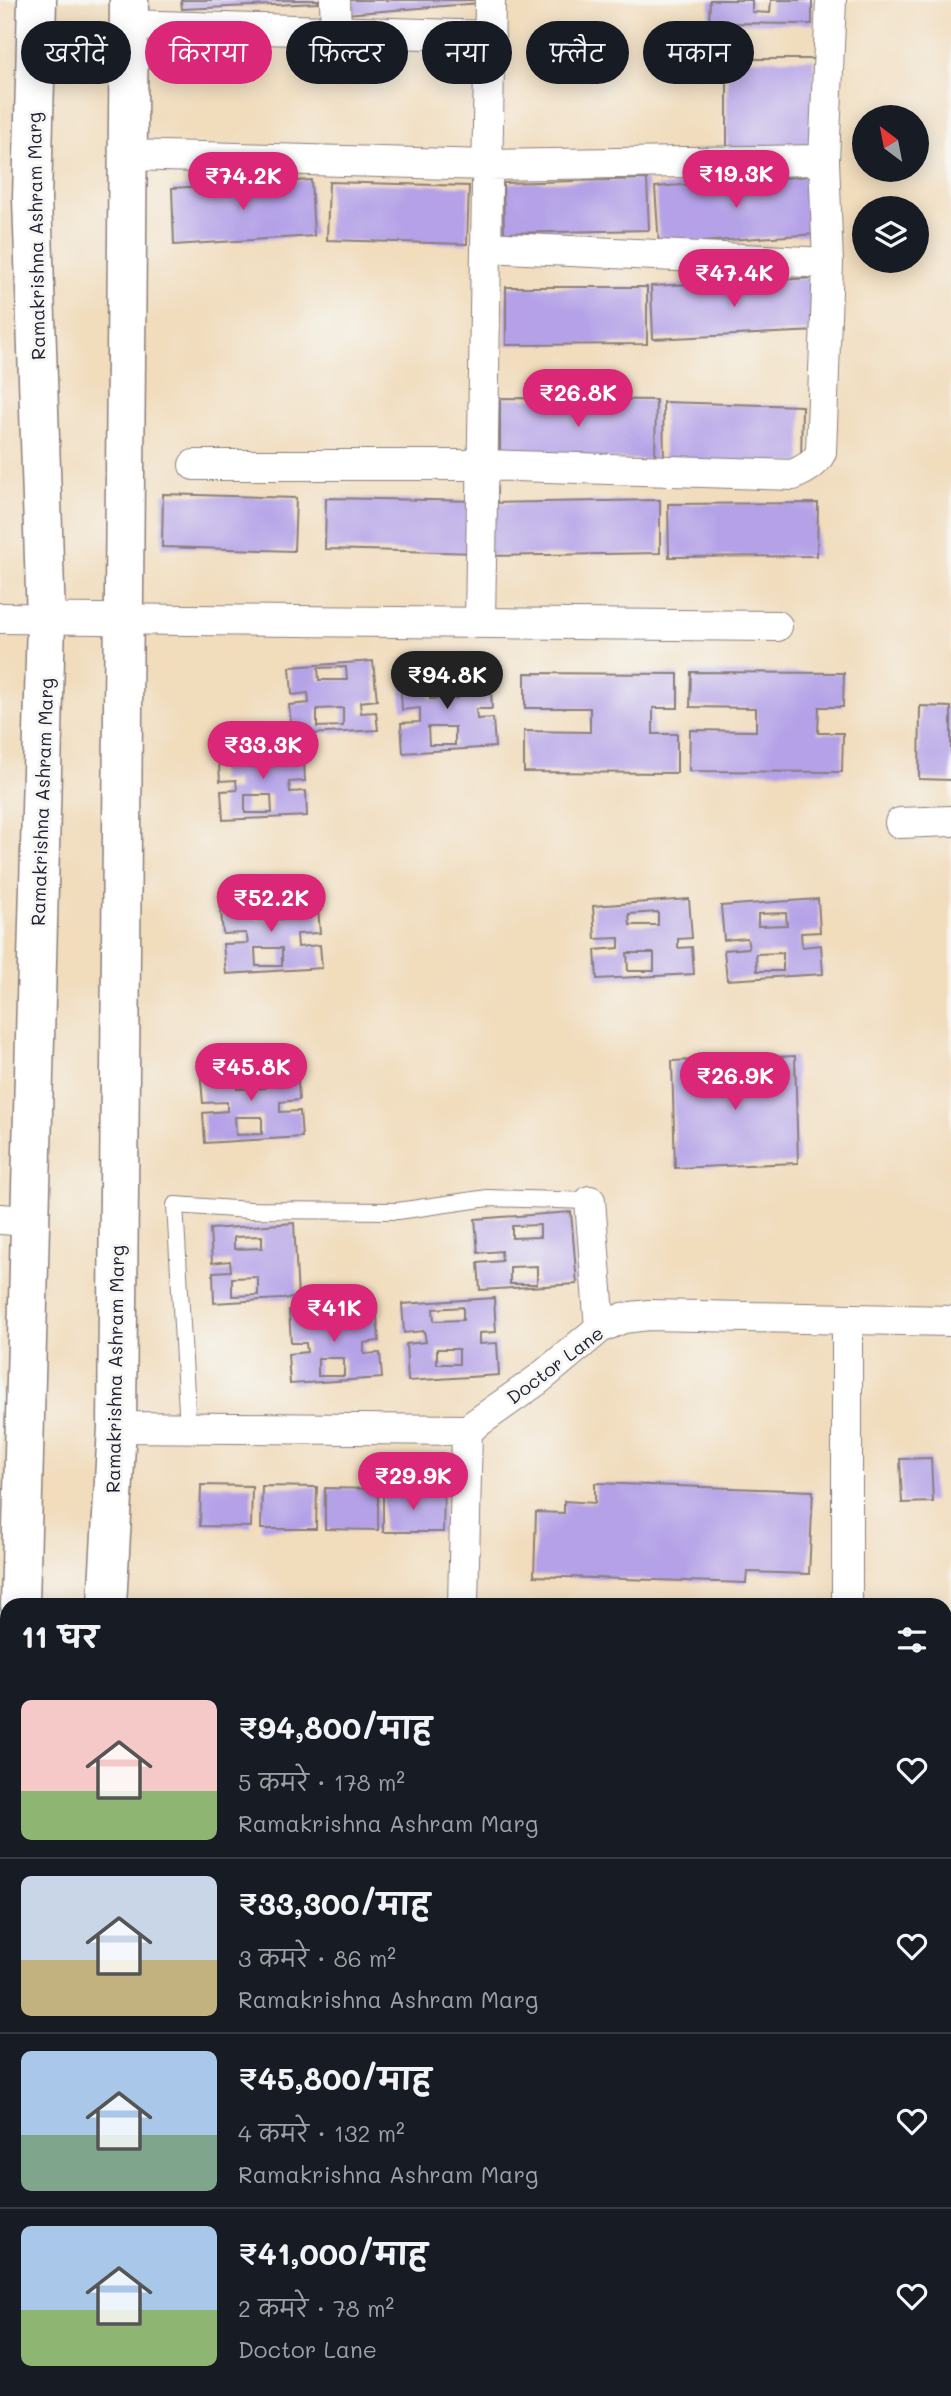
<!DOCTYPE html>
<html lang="hi">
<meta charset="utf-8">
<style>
body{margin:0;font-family:Mali,"Playpen Sans Deva",sans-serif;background:#242831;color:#f1f3f6;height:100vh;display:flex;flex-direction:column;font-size:26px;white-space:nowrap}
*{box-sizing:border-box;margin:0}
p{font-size:23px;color:#9ea1a6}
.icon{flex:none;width:38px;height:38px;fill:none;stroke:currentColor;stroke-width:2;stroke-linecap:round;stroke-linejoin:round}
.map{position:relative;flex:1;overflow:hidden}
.drawer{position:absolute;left:0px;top:1598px;width:952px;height:800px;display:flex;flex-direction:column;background:#171b24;border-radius:21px 21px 0 0;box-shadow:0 4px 18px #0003}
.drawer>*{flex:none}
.top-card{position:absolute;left:21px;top:21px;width:910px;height:63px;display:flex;gap:14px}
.needle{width:46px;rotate:328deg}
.fabs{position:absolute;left:852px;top:105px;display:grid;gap:14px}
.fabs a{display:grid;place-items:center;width:77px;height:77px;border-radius:50%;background:#171b24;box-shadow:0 4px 18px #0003;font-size:35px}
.price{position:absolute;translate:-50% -60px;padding:0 16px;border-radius:24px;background:#db2777;color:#fff;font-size:23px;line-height:46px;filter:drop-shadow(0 2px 4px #0008)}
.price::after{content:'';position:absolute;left:50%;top:42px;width:21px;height:16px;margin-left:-10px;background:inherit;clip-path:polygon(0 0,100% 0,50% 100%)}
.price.active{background:#222;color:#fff}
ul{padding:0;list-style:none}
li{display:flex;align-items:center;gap:21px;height:175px;padding:0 21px}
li+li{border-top:2px solid #363941}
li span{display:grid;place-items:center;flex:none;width:196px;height:140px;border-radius:10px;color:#555}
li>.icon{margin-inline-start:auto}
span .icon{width:84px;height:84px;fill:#fffc;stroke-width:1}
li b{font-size:30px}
h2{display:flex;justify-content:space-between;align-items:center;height:84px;padding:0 21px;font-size:30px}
.tag{padding:0 24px;border-radius:32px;background:#171b24;box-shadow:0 4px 18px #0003;font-size:24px;line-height:63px}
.tag.active{background:#db2777;color:#fff}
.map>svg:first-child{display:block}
.building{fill:#b4a1e7;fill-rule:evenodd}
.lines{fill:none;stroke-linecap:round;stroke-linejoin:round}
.service-casing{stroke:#8a7f7c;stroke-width:18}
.minor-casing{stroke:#8a7f7c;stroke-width:32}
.tertiary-casing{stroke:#8a7f7c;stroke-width:41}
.service{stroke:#fff;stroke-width:16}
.minor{stroke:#fff;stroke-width:30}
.tertiary{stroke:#fff;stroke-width:38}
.labels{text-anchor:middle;stroke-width:6;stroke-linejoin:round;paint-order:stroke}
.street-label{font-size:19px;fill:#22223b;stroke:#f6f6f2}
</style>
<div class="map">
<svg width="951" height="2396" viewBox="0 0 951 2396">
<rect width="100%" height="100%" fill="#f6f6f2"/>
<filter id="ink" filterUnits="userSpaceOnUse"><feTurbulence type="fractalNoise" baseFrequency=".0143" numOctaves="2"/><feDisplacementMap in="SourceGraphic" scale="14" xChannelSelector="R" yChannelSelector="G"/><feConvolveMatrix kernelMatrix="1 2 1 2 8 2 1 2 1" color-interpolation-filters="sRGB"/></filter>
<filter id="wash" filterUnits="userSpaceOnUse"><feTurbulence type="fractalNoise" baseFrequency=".00686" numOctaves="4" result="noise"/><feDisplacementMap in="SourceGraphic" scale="28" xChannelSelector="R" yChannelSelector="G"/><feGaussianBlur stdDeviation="1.57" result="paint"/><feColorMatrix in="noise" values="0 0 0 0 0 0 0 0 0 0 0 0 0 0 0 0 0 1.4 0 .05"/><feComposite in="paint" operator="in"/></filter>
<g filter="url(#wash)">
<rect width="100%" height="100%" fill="#f1dcbc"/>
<g id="blocks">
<path class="building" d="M 181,0 L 318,0 L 318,3 L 182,9 Z
M 345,0 L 480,0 L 480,3 L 346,14 Z
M 710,0 L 752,0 L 752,12 L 770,13 L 771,0 L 812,0 L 812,24 L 709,23 Z
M 727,59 L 814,59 L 815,149 L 727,149 Z
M 813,176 L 816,234 L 659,245 L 655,187 Z
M 647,179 L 649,230 L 504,233 L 503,183 Z
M 311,180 L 314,236 L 174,245 L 172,188 Z
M 329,182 L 469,186 L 467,244 L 327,240 Z
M 816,278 L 818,331 L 653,339 L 651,286 Z
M 506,287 L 647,287 L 647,344 L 506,345 Z
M 500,398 L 656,400 L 655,460 L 500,457 Z
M 663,402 L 802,406 L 801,463 L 664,462 Z
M 163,494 L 296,498 L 294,551 L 162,547 Z
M 326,498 L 480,501 L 478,553 L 325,549 Z
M 660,500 L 660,553 L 485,556 L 484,503 Z
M 818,503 L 817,556 L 669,557 L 668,504 Z
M 373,661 L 377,700 L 360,702 L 361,713 L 376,712 L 378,730 L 292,735 L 289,705 L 309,703 L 308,693 L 292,695 L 290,667 ZM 346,667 L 347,680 L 319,680 L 318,668 ZM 343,708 L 343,726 L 317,727 L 317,709 Z
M 490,669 L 492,709 L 476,709 L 477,719 L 493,718 L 495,747 L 403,753 L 401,723 L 420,722 L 420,708 L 402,710 L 400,675 ZM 458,686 L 458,698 L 430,699 L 430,687 ZM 428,727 L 455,727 L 455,745 L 429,745 Z
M 691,672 L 844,673 L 843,707 L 819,707 L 818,733 L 843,733 L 842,772 L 689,771 L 690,730 L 756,731 L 756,708 L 690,707 Z
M 525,673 L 678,674 L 678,708 L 653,708 L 653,734 L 677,734 L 677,773 L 524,772 L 524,731 L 590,732 L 590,708 L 525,708 Z
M 920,706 L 951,707 L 951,780 L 919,779 Z
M 303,741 L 305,781 L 289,782 L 290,792 L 306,791 L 307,816 L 223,820 L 221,791 L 237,790 L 236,780 L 220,781 L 218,748 ZM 275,754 L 275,766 L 247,767 L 246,755 ZM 245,795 L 271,795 L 272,813 L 245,813 Z
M 317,894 L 320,933 L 297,934 L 298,947 L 320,945 L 322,968 L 226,974 L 223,944 L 248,943 L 246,933 L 223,934 L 220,901 ZM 285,907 L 285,919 L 257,920 L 257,908 ZM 255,948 L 282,948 L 282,966 L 256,966 Z
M 689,899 L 692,938 L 678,939 L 678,948 L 692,947 L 694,974 L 597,979 L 595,950 L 619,948 L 619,938 L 595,939 L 593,906 ZM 658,912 L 658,925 L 630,925 L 629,914 ZM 627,953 L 654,953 L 654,971 L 628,971 Z
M 818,899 L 820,932 L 801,933 L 802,947 L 821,945 L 823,974 L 727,980 L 724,950 L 749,948 L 747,938 L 724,940 L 721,906 ZM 786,913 L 787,925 L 758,926 L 758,914 ZM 783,953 L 783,971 L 757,971 L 756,954 Z
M 795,1056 L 798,1163 L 675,1168 L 672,1061 Z
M 297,1063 L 299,1100 L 280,1102 L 280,1112 L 300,1111 L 302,1137 L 205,1143 L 203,1113 L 227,1111 L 227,1102 L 203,1103 L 200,1070 ZM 265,1076 L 265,1088 L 237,1089 L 237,1077 ZM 235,1117 L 262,1117 L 262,1134 L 236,1135 Z
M 571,1212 L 577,1284 L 480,1290 L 478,1263 L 502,1261 L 501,1251 L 478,1253 L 475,1219 ZM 540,1225 L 540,1237 L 512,1238 L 512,1226 ZM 537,1266 L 537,1284 L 510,1284 L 510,1267 Z
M 294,1223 L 298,1298 L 214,1303 L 213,1272 L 231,1271 L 230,1261 L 212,1263 L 210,1229 ZM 262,1236 L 262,1248 L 234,1249 L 234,1237 ZM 258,1277 L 258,1295 L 232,1296 L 232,1278 Z
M 494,1298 L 496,1332 L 479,1333 L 479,1344 L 497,1343 L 499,1375 L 408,1381 L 406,1344 L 426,1342 L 424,1331 L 404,1333 L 402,1304 ZM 463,1307 L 463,1320 L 434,1321 L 433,1309 ZM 437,1349 L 459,1349 L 459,1364 L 437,1364 Z
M 376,1304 L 379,1341 L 364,1343 L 364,1354 L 380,1353 L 382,1378 L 290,1384 L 288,1354 L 307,1352 L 306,1343 L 291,1343 L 289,1310 ZM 345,1314 L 346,1326 L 314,1327 L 314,1315 ZM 318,1358 L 344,1358 L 344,1376 L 318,1376 Z
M 931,1458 L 933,1502 L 902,1503 L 900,1459 Z
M 595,1483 L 813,1491 L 809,1574 L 747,1572 L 746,1583 L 534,1576 L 536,1512 L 564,1513 L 564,1501 L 595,1503 Z
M 201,1485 L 252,1486 L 251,1527 L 200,1526 Z
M 262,1486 L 317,1487 L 316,1529 L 261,1529 Z
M 325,1488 L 378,1489 L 378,1530 L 325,1529 Z
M 383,1491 L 444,1492 L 443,1532 L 383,1532 Z
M 945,1758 L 951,1758 L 951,1847 L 945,1847 Z
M 945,1853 L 951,1853 L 951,1927 L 945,1927 Z
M 951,2154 L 951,2224 L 945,2227 L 945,2157 Z
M 950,2245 L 951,2247 L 951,2385 L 945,2374 L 945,2248 Z
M 0,2351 L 7,2363 L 7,2378 L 0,2382 Z
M 727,2390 L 812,2390 L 815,2396 L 730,2396 Z
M 829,2390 L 926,2390 L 929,2396 L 832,2396 Z"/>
</g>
</g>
<g filter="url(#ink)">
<use href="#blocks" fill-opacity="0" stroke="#8a7f7c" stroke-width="2"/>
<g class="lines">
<g class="service-casing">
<path id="service" d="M 188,1428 L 175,1205 L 249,1210 L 398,1211 L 488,1198 L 590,1201"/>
</g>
<g class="minor-casing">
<path id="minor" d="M 335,0 L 336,32
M 128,25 L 490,36
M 127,155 L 488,165 L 824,160
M 486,247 L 828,263
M 194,465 L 483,465 L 793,475 C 805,469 815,465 821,452 L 828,263 L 824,160 L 831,0
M 0,618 L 777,626
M 480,623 L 490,0
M 900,823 L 951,821
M 590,1201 L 600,1328
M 0,1219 L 30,1221
M 847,1319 L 847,1605
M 117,1427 L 467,1430
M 467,1430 L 539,1379 L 600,1328 L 623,1318 L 649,1315 L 951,1321
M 463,1605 L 467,1430
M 945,1705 L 951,1704
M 945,2101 L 951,2098
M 0,2198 L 7,2211
M 0,2337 L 7,2344
M 56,2390 L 59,2396
M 465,2390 L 465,2396
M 683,2390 L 685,2396"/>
</g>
<g class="tertiary-casing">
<path id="tertiary" d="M 20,1605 L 46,620 L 32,198 L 37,0
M 107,1605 L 117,1427 L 129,0
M 221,2390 L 224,2396
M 299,2390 L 302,2396"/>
</g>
<use href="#service" class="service"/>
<use href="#minor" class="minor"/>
<use href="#tertiary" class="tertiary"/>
</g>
</g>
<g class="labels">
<g class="street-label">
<text transform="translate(36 236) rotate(-91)" y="7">Ramakrishna Ashram Marg</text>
<text transform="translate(42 802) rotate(-88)" y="7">Ramakrishna Ashram Marg</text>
<text transform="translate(555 1365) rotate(-37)" y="7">Doctor Lane</text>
<text transform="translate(115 1369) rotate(-89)" y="7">Ramakrishna Ashram Marg</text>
</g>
</g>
</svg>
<div class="fabs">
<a><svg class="needle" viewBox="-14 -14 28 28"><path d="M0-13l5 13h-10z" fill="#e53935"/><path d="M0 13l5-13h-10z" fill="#9ea1a6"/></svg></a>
<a><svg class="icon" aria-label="layers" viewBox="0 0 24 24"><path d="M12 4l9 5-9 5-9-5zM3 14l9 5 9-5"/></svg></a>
</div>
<b class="price" style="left:736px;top:210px">₹19.3K</b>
<b class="price" style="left:243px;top:212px">₹74.2K</b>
<b class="price" style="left:734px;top:309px">₹47.4K</b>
<b class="price" style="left:578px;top:429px">₹26.8K</b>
<b class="price active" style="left:447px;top:711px">₹94.8K</b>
<b class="price" style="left:263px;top:781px">₹33.3K</b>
<b class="price" style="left:271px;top:934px">₹52.2K</b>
<b class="price" style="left:251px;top:1103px">₹45.8K</b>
<b class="price" style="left:735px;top:1112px">₹26.9K</b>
<b class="price" style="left:334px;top:1344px">₹41K</b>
<b class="price" style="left:413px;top:1512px">₹29.9K</b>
<div class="top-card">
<a class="tag">खरीदें</a>
<a class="tag active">किराया</a>
<a class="tag">फ़िल्टर</a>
<a class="tag">नया</a>
<a class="tag">फ़्लैट</a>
<a class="tag">मकान</a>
</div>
<section class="drawer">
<h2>11 घर<svg class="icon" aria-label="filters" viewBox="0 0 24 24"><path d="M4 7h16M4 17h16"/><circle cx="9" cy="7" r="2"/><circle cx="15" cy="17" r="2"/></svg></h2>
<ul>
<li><span style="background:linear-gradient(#f6c9c9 65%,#8fb573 0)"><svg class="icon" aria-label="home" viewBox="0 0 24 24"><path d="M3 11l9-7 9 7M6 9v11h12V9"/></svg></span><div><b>₹94,800/माह</b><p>5 कमरे · 178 m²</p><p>Ramakrishna Ashram Marg</p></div><svg class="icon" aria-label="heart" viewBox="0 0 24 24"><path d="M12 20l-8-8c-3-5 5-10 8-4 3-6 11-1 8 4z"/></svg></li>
<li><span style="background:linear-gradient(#c9d6e8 60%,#c2b280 0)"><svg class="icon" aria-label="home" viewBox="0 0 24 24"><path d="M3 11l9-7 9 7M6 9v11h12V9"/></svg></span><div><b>₹33,300/माह</b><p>3 कमरे · 86 m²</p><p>Ramakrishna Ashram Marg</p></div><svg class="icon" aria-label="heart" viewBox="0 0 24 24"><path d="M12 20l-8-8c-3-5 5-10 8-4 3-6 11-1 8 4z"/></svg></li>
<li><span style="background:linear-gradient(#a9c7e8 60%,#7fa58c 0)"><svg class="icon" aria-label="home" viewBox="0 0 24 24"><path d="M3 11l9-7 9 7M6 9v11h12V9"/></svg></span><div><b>₹45,800/माह</b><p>4 कमरे · 132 m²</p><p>Ramakrishna Ashram Marg</p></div><svg class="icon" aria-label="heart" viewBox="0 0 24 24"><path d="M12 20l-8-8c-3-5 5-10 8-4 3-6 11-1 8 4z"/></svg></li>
<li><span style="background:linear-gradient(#a9c7e8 60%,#8fb573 0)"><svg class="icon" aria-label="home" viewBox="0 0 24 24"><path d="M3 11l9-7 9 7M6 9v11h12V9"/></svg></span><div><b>₹41,000/माह</b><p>2 कमरे · 78 m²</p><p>Doctor Lane</p></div><svg class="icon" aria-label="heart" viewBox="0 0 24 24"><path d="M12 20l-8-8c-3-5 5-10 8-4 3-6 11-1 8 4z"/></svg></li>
</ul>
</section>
</div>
